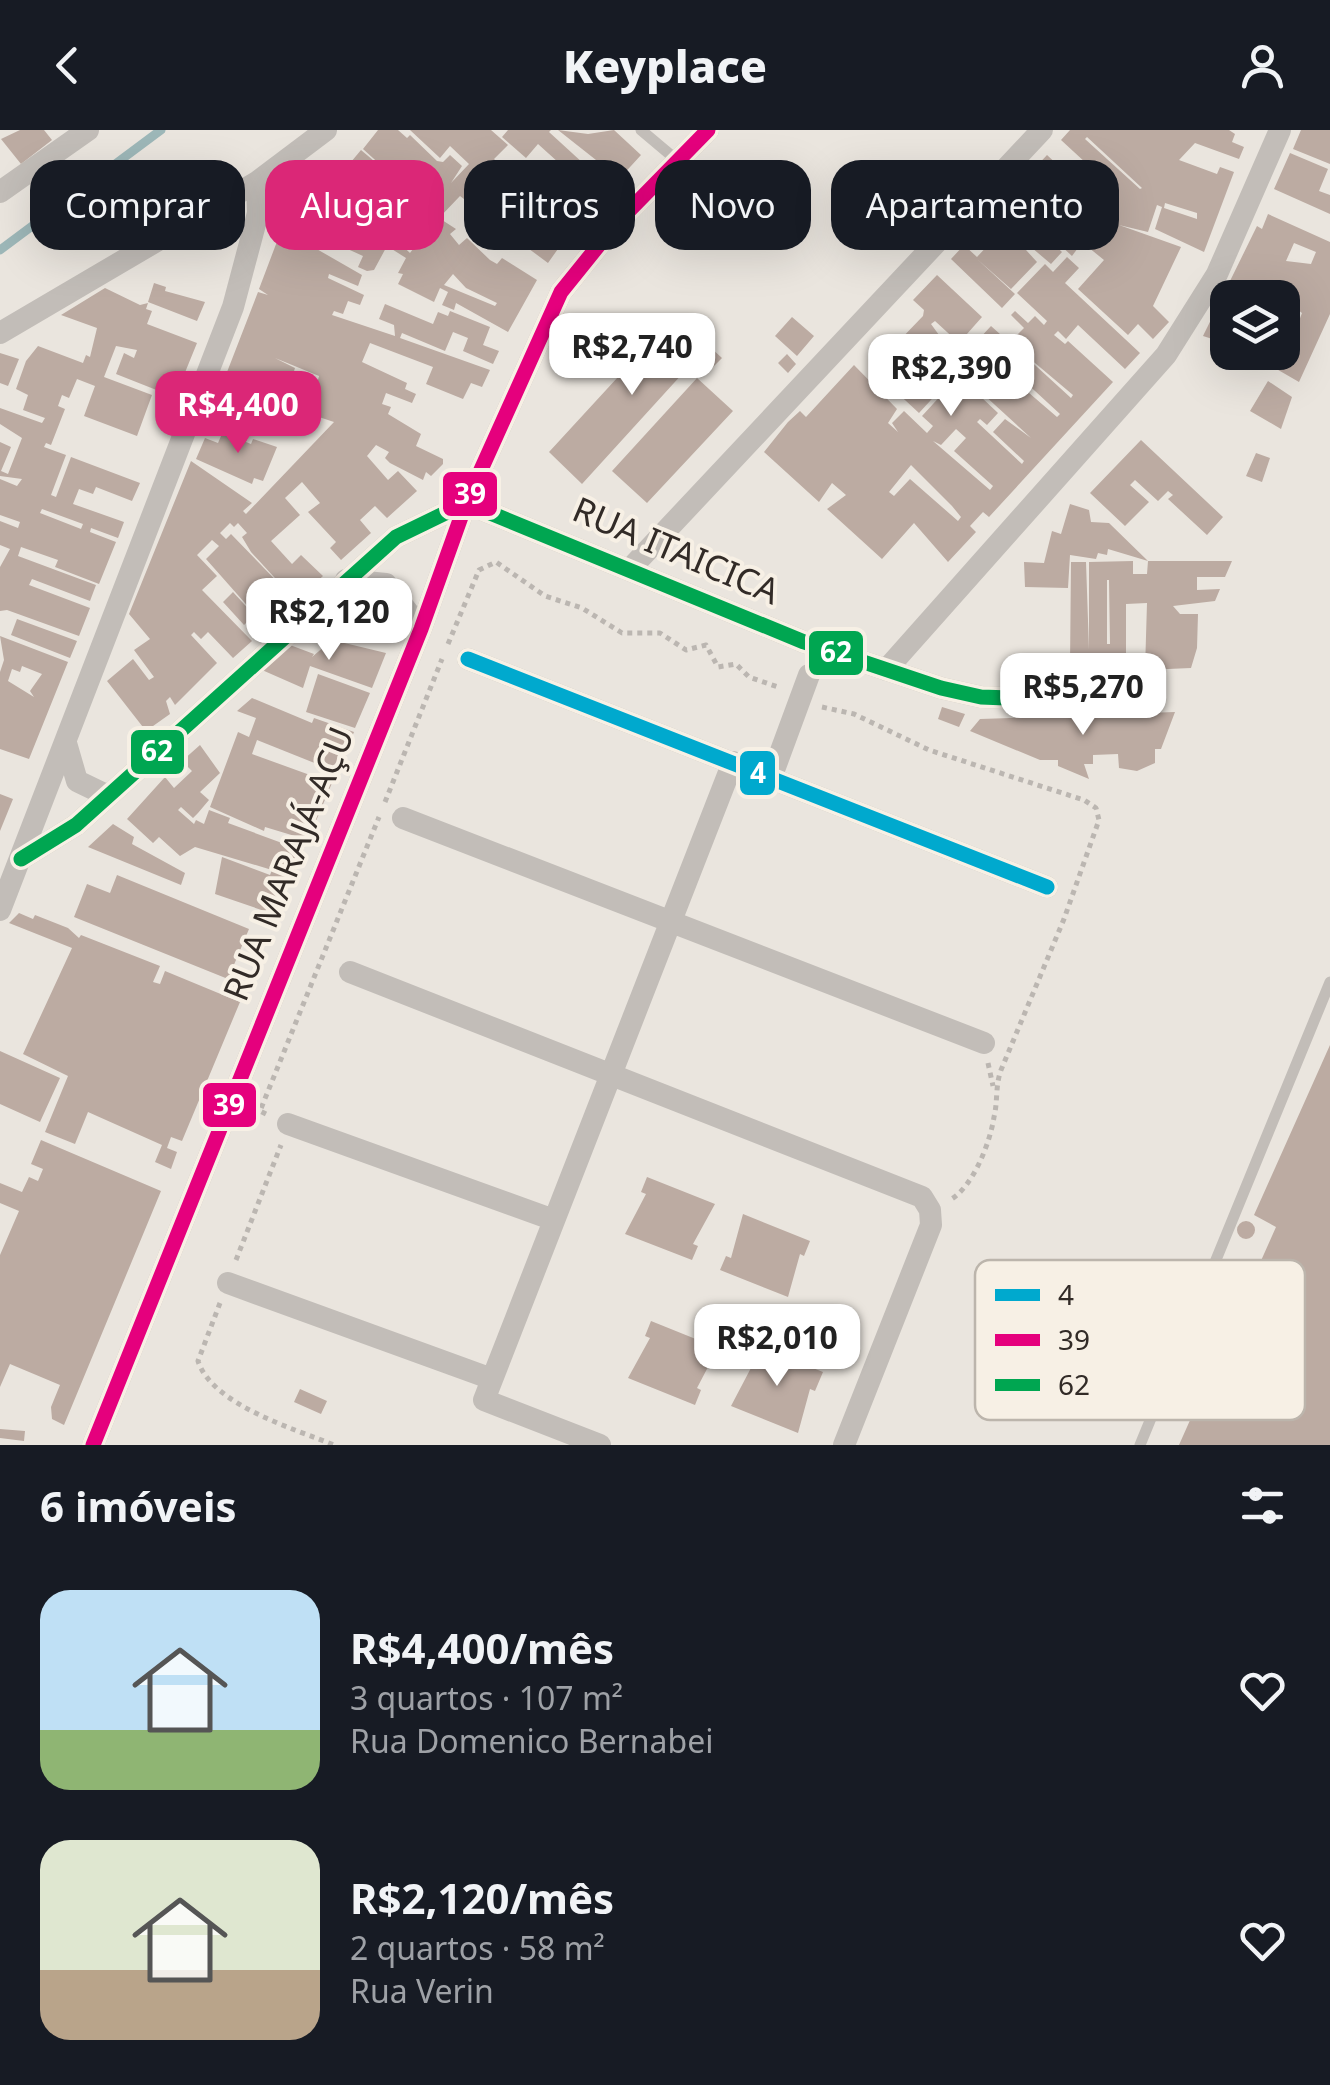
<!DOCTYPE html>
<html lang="pt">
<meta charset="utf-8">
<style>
body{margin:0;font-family:"Noto Sans",sans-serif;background:#242831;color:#f1f3f6;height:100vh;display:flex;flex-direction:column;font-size:38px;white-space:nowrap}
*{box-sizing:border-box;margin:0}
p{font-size:32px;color:#9ea1a6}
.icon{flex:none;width:55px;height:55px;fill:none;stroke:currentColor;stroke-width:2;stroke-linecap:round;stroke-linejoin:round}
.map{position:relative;height:1315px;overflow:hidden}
.side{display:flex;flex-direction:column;background:#171b24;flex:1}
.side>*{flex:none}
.hud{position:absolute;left:30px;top:30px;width:1270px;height:90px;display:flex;gap:20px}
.controls{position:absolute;left:1210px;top:150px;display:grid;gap:20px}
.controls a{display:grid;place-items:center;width:90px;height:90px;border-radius:20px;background:#171b24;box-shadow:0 10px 40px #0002;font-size:50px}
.price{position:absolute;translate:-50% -85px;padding:0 22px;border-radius:20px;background:#fff;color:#222;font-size:32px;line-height:65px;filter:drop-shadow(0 2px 5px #0008)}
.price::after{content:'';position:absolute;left:50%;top:60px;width:30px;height:22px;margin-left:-15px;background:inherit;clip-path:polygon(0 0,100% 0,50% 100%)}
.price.active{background:#db2777;color:#fff}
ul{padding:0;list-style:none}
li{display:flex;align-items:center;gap:30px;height:250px;padding:0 40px}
li span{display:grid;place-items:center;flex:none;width:280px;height:200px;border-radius:30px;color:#555}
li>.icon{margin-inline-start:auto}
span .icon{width:120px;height:120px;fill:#fffc;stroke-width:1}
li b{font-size:42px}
h2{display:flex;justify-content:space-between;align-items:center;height:120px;padding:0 40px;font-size:42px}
.tag{padding:0 35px;border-radius:30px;background:#171b24;box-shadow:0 10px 40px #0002;font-size:35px;line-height:90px}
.tag.active{background:#db2777;color:#fff}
header{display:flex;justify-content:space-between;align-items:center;height:130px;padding:0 40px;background:#171b24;font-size:45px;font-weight:800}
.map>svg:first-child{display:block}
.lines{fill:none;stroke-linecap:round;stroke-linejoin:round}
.stream{stroke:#9db7b8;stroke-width:9}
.building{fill:#bcaba2;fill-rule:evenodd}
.path{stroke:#bbb6b1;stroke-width:5;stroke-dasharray:5 5;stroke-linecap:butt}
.service{stroke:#c2bdb8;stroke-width:11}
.minor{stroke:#c2bdb8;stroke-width:22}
.bus-1-casing{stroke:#f7f0e5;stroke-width:22}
.bus-2-casing{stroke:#f7f0e5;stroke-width:22}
.bus-3-casing{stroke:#f7f0e5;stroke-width:22}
.bus-1{stroke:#00a9ce;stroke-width:15}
.bus-2{stroke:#e5007d;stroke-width:15}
.bus-3{stroke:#00a651;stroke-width:15}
.labels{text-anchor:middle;stroke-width:8;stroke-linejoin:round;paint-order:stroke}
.street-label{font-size:35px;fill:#322b27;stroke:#f7f0e5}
.key{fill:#f7f0e5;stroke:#bcb5ac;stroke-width:2.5}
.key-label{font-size:28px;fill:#322b27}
.line-badge{stroke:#f7f0e5;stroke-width:4}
.badge-label{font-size:28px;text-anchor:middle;font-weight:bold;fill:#fff}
</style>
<header><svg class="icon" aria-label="back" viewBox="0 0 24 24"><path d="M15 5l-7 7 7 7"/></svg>Keyplace<svg class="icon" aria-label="person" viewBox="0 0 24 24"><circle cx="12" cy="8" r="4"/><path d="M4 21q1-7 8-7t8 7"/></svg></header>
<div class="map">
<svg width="1330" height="1315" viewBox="0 0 1330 1315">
<rect width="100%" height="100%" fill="#eae5de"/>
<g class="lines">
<path class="stream" d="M 0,120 L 161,0"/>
</g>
<path class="building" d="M 20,0 L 44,0 L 52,10 L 21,34 L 1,9 Z
M 378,0 L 398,0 L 407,8 L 410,5 L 437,31 L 443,32 L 450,25 L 462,36 L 451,53 L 469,34 L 450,16 L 440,28 L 410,0 L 491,0 L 508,15 L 494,29 L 523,56 L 529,50 L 534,55 L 541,47 L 585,87 L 562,113 L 481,44 L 560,116 L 548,133 L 521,113 L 525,109 L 488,75 L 481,82 L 460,66 L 439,88 L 456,99 L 450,104 L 459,115 L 467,108 L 490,130 L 497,134 L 502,128 L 537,150 L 508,202 L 456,173 L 454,180 L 442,175 L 448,162 L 440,158 L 434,172 L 398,154 L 403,144 L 398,143 L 406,128 L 387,116 L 374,140 L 367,141 L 358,137 L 363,126 L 319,106 L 311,115 L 301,110 L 362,145 L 358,156 L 329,144 L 328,148 L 364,165 L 360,175 L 348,171 L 343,184 L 334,181 L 332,185 L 395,206 L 394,195 L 379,189 L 385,174 L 433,194 L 438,182 L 448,186 L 450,181 L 490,197 L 483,215 L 499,221 L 493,234 L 463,221 L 468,208 L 453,202 L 445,221 L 402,203 L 400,208 L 490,240 L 482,257 L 471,253 L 463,269 L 426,254 L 433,237 L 370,213 L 362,232 L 407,253 L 405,259 L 416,264 L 412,273 L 386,263 L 382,274 L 391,277 L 388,284 L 421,304 L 416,316 L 443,329 L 443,334 L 431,346 L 426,342 L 423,350 L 390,333 L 385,328 L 389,322 L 376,315 L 367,326 L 388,350 L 398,341 L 417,361 L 387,388 L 375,376 L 360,390 L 371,403 L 341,430 L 330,418 L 336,412 L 308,382 L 320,373 L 302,352 L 285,368 L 300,385 L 271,411 L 292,434 L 301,425 L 323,446 L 300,467 L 289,455 L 285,459 L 251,422 L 242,407 L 247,403 L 238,393 L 234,397 L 230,393 L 220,403 L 226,409 L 231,404 L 296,471 L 267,498 L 206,429 L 219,416 L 212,410 L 197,425 L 217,446 L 202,460 L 252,511 L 233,528 L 208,502 L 201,509 L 194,502 L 191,505 L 217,533 L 175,575 L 170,567 L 166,571 L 170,584 L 146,601 L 107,551 L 133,529 L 149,550 L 154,547 L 134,520 L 150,509 L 129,484 L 191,331 L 252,373 L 243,381 L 246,384 L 334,292 L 222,255 L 258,162 L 268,165 L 259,159 L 281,101 L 290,105 L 361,20 L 406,58 L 363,19 ZM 413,37 L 435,56 L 421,72 L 413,66 L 423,50 ZM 390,94 L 413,119 L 410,123 L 385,99 ZM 453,144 L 466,158 L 497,173 L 495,176 L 444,155 ZM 275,228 L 319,246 L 318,250 L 297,243 L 292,258 L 289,257 L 295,238 Z
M 508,0 L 551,0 L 549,2 L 584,34 L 596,30 L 558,0 L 588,4 L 614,0 L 641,25 L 600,70 L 538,14 L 526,28 L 502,7 Z
M 1070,0 L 1229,0 L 1235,4 L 1232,12 L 1244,17 L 1239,29 L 1195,13 L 1179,30 L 1217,44 L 1220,37 L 1234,42 L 1204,122 L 1155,99 L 1162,77 L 1157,75 L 1148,102 L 1119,95 L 1181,117 L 1153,176 L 1169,192 L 1153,209 L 1138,194 L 1128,205 L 1078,159 L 1104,130 L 1083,113 L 1114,88 L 1109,83 L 1098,96 L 1055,56 L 1052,63 L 1092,99 L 1072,126 L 1033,90 L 1030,92 L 1062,122 L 1051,134 L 992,84 L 1047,25 L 1107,81 L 1116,71 L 1107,62 L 1112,57 L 1061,10 ZM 1087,7 L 1142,58 L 1140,59 L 1085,9 ZM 1165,73 L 1197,83 L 1197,89 L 1164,78 Z
M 1301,0 L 1330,0 L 1330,34 L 1293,19 Z
M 1290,23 L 1328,39 L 1319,61 L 1330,65 L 1330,84 L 1274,59 Z
M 1268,84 L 1330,112 L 1330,184 L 1299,252 L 1247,222 L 1282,222 L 1288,198 L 1295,201 L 1302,183 L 1282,168 L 1228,168 L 1228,214 L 1203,206 L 1257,96 L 1262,99 ZM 1294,113 L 1316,122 L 1311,134 L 1286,131 Z
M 1005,97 L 1037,132 L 1011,159 L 977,129 L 1015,164 L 1002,178 L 951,129 L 964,115 L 977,127 Z
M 1067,127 L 1079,138 L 1065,153 L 1140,223 L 1125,239 L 1078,195 L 1066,209 L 1058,201 L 1054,205 L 1065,214 L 1068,211 L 1113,252 L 989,387 L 983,382 L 970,396 L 976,402 L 948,432 L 914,393 L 882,429 L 827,379 L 846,365 L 832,353 L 819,372 L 764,322 L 788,292 L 800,281 L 806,287 L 854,235 L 897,279 L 888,293 L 898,302 L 892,293 L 904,281 L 927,303 L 933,296 L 922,286 L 944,262 L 941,259 L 919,283 L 892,258 L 914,234 L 931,250 L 934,247 L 897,213 L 923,186 L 924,180 L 913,170 L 937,145 L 982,187 L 959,213 L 935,191 L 931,194 L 939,205 L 965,224 L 991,196 L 1010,213 L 993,232 L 1057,287 L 1060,284 L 1011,239 L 1024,225 L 1071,268 L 1073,265 L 1010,212 L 1024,198 L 1011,185 L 1015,181 L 1028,193 L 1035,186 L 1044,195 L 1047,191 L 1017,163 L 1045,134 L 1053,142 ZM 983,264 L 1031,308 L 1005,289 L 993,302 L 1024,331 L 1022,334 L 977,292 L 980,289 L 987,295 L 998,283 L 980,266 ZM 956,299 L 966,308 L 954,321 L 993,356 L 990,360 L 933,311 L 941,315 ZM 911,335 L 952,376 L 961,387 L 958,391 L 910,349 L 894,366 L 889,362 Z
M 154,153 L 166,157 L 165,161 L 205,172 L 197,191 L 148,172 Z
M 105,158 L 140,175 L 148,173 L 146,179 L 152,181 L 147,194 L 197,213 L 173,272 L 157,266 L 159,261 L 116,244 L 124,223 L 134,228 L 137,220 L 116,216 L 104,247 L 152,265 L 137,306 L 84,286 L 95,256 L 77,249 L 69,268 L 62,265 L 58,276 L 65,279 L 51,315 L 46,313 L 44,317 L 66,325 L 51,365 L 56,367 L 71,327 L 140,353 L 132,371 L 96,357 L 93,364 L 79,359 L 73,374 L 124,392 L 118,408 L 91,398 L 90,402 L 116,412 L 99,454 L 55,437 L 58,430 L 21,417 L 18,426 L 96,455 L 90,471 L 32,449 L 29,455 L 90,478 L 79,506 L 7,480 L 0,481 L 0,437 L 10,419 L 0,415 L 0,391 L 18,398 L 20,392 L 0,385 L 0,349 L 17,356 L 22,349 L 0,346 L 0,312 L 11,317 L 1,341 L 8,344 L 22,308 L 0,294 L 0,278 L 42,293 L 45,288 L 23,280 L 28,265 L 16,259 L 26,231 L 38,216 L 83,233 L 86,225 L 90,227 L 97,198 L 61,185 ZM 42,379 L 83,394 L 81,399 L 40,383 Z
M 675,185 L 722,228 L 707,243 L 694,231 L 582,354 L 549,322 Z
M 792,187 L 814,206 L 797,226 L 775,206 Z
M 0,223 L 19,229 L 8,256 L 0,253 Z
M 787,224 L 796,234 L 788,243 L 778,233 Z
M 697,248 L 733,281 L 647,373 L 612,341 Z
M 1268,251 L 1292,267 L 1281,299 L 1250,281 Z
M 224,299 L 248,307 L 246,312 L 251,314 L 253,309 L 277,317 L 263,351 L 254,348 L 252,354 L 196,329 L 205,308 L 218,313 Z
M 1141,310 L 1223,387 L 1207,405 L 1168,369 L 1173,365 L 1168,361 L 1158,371 L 1135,350 L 1130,355 L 1149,372 L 1125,396 L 1090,363 Z
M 1256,323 L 1270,328 L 1262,352 L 1246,346 Z
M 1070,374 L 1089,380 L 1091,392 L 1109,393 L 1148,431 L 1108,419 L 1107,425 L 1098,423 L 1096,429 L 1070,425 L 1068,458 L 1025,457 L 1024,432 L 1044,433 L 1052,401 L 1061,404 Z
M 1133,431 L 1133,444 L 1147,444 L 1148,431 L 1232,431 L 1225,447 L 1197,447 L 1197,460 L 1220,459 L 1215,471 L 1173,476 L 1180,484 L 1198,484 L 1197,518 L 1191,538 L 1145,540 L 1147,473 L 1126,474 L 1126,541 L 1070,535 L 1071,432 L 1086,432 L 1089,520 L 1089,432 ZM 1107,450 L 1109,450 L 1110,514 L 1107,514 Z
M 233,462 L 254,485 L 244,495 L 223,472 Z
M 17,489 L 77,511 L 70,528 L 11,505 Z
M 0,506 L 68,532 L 29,629 L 0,619 L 0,542 L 4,530 ZM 22,536 L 42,544 L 30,561 L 34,567 L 8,551 L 12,539 L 20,542 Z
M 332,510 L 386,523 L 372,558 L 310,536 L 303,558 L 262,540 L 290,515 L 314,524 L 312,527 Z
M 318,544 L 370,563 L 355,598 L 306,582 Z
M 252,568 L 312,593 L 314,588 L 354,602 L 337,642 L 257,610 L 252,624 L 332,653 L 308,710 L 265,697 L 264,701 L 210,677 L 238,602 L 249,607 L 256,588 L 237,581 Z
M 942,577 L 965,584 L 959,597 L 938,589 Z
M 1175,582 L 1161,619 L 1155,619 L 1155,633 L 1137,641 L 1119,638 L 1118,624 L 1093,625 L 1093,634 L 1084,634 L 1089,649 L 1058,636 L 1058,630 L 1040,630 L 970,601 L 980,589 Z
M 200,615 L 220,643 L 200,662 L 209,670 L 198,683 L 193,688 L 181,677 L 178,680 L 194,694 L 196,690 L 204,694 L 209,680 L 230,688 L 228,693 L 282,713 L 284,708 L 305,716 L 276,785 L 215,764 L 222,727 L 270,745 L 272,740 L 195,717 L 180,726 L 159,707 L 153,713 L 127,689 L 165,647 L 174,658 L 192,641 L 182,631 Z
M 0,664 L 13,669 L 0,701 Z
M 113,694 L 134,707 L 132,714 L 185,743 L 181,755 L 88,717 Z
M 117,745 L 249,799 L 228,849 L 74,787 L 87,754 L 110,763 Z
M 19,783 L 33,789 L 35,785 L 68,798 L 79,808 L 81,805 L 160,836 L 153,852 L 160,854 L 165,841 L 240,872 L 182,1011 L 171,1007 L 167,1018 L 177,1022 L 171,1039 L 155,1032 L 162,1015 L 88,982 L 75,1014 L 45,1002 L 68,946 L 23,924 L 72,818 L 9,793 Z
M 1330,915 L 1330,1315 L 1179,1315 L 1276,1097 L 1254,1085 Z
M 0,921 L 60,948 L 40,992 L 0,974 Z
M 41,1010 L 161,1061 L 64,1295 L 52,1289 L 51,1277 L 60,1255 L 10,1234 L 0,1257 L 0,1125 L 19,1081 L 0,1073 L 0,1053 L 22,1062 L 29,1047 L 38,1051 L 43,1039 L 31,1034 Z
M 647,1047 L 715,1074 L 693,1114 L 698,1116 L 692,1130 L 625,1104 L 646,1064 L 641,1062 Z
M 743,1084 L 810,1111 L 804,1126 L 800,1124 L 788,1167 L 720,1140 L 726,1126 L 731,1128 Z
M1237 1100a9 9 0 1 1 18 0a9 9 0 1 1-18 0Z
M 651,1191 L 718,1218 L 697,1258 L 701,1260 L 695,1275 L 628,1248 L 650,1208 L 645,1206 Z
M 755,1215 L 823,1242 L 815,1261 L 810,1259 L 798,1303 L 731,1276 L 752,1236 L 747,1234 Z
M 300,1259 L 327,1271 L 321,1284 L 294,1272 Z
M 0,1299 L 25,1301 L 24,1311 L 0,1308 Z"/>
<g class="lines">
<path class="path" d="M 448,514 L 479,440 L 496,432 L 545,466 L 582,478 L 622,503 L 660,503 L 686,520 L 706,515 L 718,537 L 736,534 L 749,547 L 781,558
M 822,577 L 854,584 L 929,620 L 1084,670 L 1096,678 L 1099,690 L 1064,789 L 1001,940 C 995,957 998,971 994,987 C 990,1013 973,1057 950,1070
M 385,672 L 442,529
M 988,933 L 993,956
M 266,984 L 260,981 L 379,687
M 236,1130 L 281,1015
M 220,1173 L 198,1231 C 212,1275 295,1299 334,1315"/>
<path class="service" d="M 641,0 L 679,32
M 1140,1315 L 1330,852"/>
<path class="minor" d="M 0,62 L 88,0
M 0,203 L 257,52 L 326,0
M 630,439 L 1042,0
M 346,450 L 386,454 L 421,499
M 468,529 L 1047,757
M 886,540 L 1166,225 L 1217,144 L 1280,0
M 66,613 L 77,651 L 106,665
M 771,648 L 809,545
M 403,688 L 984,913
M 21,729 L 76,695 L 396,407 L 466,373 L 804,512 L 941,558 L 981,567 L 1035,569 L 1153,562
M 0,780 L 233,177 L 258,83 L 257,52
M 350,842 L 922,1067 L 930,1080 L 931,1095 L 844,1315
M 288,994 L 554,1090
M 228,1153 L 492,1249
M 93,1315 L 421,499 L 466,373 L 561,162 L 615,95 L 708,0
M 600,1315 L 484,1270 L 733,632"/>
<g class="bus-1-casing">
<path id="bus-1" d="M 468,529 L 1047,757"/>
</g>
<g class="bus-2-casing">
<path id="bus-2" d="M 93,1315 L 421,499 L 466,373 L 561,162 L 615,95 L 708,0"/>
</g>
<g class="bus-3-casing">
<path id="bus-3" d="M 21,729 L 76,695 L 396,407 L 466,373 L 804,512 L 941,558 L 981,567 L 1035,569 L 1153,562"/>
</g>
<use href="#bus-1" class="bus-1"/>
<use href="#bus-2" class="bus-2"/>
<use href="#bus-3" class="bus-3"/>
</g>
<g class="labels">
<g class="street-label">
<text transform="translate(676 421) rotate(23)" y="12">RUA ITAICICA</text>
<text transform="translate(289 734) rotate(-68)" y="12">RUA MARAJÁ-AÇU</text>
</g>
</g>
<rect x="975" y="1130" width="330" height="160" rx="15" class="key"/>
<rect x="995" y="1159" width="45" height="12" fill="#00a9ce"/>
<rect x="995" y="1204" width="45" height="12" fill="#e5007d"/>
<rect x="995" y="1249" width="45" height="12" fill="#00a651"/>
<g class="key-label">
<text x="1058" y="1175">4</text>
<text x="1058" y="1220">39</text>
<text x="1058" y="1265">62</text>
</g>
<g class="line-badge">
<rect x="441" y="340" width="58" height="48" rx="10" fill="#e5007d"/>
<rect x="807" y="499" width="58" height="48" rx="10" fill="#00a651"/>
<rect x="129" y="598" width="57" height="48" rx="10" fill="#00a651"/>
<rect x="738" y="619" width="39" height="48" rx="10" fill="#00a9ce"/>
<rect x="201" y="951" width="57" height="48" rx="10" fill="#e5007d"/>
</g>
<g class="badge-label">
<text x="470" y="374">39</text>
<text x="836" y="532">62</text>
<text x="157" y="631">62</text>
<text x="758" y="653">4</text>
<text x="229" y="985">39</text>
</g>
</svg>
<div class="controls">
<a><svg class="icon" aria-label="layers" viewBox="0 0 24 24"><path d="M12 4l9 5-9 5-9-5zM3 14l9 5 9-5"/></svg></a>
</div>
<b class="price" style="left:632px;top:268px">R$2,740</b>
<b class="price" style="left:951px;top:289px">R$2,390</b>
<b class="price active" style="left:238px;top:326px">R$4,400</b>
<b class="price" style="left:329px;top:533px">R$2,120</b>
<b class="price" style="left:1083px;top:608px">R$5,270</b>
<b class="price" style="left:777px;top:1259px">R$2,010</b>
<div class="hud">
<a class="tag">Comprar</a>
<a class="tag active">Alugar</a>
<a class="tag">Filtros</a>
<a class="tag">Novo</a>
<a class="tag">Apartamento</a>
</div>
</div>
<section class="side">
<h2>6 imóveis<svg class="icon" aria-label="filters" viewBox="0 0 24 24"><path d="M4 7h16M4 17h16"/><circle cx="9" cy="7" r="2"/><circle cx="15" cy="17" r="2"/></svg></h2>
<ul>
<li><span style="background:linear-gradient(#bfe0f5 70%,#8fb573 0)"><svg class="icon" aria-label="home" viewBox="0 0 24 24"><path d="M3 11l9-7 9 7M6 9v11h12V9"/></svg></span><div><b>R$4,400/mês</b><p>3 quartos · 107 m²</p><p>Rua Domenico Bernabei</p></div><svg class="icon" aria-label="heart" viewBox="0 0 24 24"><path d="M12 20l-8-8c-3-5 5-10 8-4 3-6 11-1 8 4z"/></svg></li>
<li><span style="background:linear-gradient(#dfe7d0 65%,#b9a48a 0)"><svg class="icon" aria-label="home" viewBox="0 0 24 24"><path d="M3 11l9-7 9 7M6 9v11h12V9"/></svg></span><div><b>R$2,120/mês</b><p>2 quartos · 58 m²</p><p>Rua Verin</p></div><svg class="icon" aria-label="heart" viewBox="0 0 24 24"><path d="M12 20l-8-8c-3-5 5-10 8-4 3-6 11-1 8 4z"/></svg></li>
</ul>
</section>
